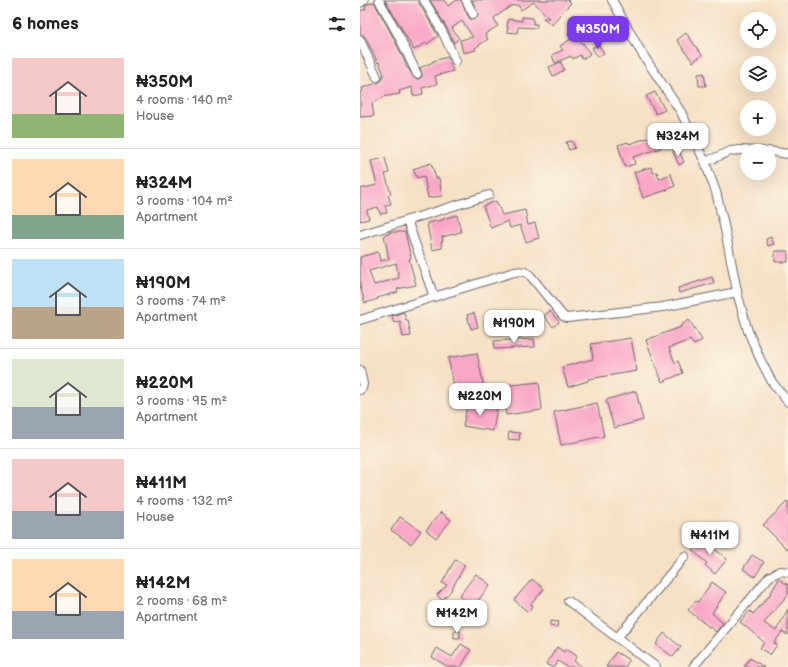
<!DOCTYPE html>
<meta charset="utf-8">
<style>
body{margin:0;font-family:"Balsamiq Sans",sans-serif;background:#f2f2f2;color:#202124;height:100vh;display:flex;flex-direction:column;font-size:15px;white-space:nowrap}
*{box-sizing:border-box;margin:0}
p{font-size:13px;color:#757577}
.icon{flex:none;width:22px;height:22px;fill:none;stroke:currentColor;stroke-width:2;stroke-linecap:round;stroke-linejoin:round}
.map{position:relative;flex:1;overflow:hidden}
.sheet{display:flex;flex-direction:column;background:#fff;width:360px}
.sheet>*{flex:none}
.controls{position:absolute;left:380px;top:12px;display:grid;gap:8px}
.controls a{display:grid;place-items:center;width:36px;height:36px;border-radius:50%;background:#fff;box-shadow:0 4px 16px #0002;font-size:20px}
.price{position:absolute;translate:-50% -34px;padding:0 9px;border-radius:8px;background:#fff;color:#222;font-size:13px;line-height:26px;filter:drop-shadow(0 1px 2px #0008)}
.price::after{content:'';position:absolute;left:50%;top:24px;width:12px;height:9px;margin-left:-6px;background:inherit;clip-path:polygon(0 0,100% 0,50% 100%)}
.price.current{background:#7c3aed;color:#fff}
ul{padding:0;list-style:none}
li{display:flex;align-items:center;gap:12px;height:100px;padding:0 12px}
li+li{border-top:1px solid #e0e0e0}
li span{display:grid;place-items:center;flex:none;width:112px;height:80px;border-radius:0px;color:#555}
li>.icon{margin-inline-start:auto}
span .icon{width:48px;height:48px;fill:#fffc;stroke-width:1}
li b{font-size:17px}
h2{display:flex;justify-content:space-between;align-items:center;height:48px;padding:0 12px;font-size:17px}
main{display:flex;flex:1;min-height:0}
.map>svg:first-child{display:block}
.building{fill:#f9a7c7;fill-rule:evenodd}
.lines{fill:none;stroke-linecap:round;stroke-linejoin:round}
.minor-casing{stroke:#6c656c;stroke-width:10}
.minor{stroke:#fff;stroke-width:8}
</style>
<main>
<section class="sheet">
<h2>6 homes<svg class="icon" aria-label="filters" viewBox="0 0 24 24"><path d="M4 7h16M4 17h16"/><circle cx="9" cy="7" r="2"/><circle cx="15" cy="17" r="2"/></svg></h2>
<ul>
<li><span style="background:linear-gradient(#f6c9c9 70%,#8fb573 0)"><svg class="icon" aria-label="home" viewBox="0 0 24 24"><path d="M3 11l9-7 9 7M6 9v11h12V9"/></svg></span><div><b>₦350M</b><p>4 rooms · 140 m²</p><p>House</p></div></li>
<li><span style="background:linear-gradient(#ffd9b3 70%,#7fa58c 0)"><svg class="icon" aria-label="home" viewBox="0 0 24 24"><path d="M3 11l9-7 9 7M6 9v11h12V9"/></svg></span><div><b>₦324M</b><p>3 rooms · 104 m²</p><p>Apartment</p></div></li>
<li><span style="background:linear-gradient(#bfe0f5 60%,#b9a48a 0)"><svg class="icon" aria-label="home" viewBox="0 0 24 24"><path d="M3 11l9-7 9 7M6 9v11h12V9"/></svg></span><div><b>₦190M</b><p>3 rooms · 74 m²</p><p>Apartment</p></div></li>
<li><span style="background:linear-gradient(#dfe7d0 60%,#9aa5b1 0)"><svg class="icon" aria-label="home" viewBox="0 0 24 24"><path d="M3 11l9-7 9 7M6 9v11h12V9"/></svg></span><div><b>₦220M</b><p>3 rooms · 95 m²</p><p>Apartment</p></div></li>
<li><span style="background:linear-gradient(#f6c9c9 65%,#9aa5b1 0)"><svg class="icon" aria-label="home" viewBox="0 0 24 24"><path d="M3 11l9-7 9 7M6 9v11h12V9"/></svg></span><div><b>₦411M</b><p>4 rooms · 132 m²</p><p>House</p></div></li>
<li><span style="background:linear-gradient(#ffd9b3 65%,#9aa5b1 0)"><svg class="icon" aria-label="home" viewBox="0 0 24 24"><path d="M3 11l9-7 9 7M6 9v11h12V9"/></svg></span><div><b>₦142M</b><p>2 rooms · 68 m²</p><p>Apartment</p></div></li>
</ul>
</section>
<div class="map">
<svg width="428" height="667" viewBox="0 0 428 667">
<rect width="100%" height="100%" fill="#fcf5e5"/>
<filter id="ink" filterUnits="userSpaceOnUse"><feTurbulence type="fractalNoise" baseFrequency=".025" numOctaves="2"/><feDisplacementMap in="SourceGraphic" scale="8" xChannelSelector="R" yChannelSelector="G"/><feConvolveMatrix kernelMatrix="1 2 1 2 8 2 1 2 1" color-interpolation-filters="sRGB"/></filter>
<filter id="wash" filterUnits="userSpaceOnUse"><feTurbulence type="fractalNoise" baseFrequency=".012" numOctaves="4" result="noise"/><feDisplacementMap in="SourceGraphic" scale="16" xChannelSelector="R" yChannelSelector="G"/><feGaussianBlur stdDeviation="0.9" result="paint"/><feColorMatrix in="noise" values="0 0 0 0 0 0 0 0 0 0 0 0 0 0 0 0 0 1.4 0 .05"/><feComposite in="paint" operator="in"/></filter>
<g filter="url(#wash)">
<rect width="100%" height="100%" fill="#f6e1c6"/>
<g id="blocks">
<path class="building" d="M 25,0 L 59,0 L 59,3 L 78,36 L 67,44 L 66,43 L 54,50 Z
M 70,0 L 84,0 L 88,6 L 97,0 L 101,0 L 108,16 L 110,19 L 113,19 L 117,17 L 118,14 L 112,0 L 208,0 L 211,3 L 200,14 L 192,25 L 183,18 L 189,18 L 174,2 L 161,10 L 158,5 L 151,6 L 134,18 L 138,26 L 125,34 L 128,39 L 115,48 L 116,50 L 103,53 L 100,40 L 113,37 L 102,21 L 92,28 L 95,33 L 99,38 L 94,43 L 88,30 Z
M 14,2 L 35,41 L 44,60 L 47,68 L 48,68 L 54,78 L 56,79 L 59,79 L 62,77 L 62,74 L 60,68 L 73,62 L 73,61 L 88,57 L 93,71 L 75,76 L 77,84 L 62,88 L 63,94 L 53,96 L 52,87 L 39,91 L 40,94 L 22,97 L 23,98 L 12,103 L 14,116 L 0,117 L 0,92 L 3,91 L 2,88 L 20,82 L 22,80 L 22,76 L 24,75 L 19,62 L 18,63 L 5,37 L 3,35 L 0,35 L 0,11 L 6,9 L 5,6 L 8,4 Z
M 162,17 L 173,18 L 173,24 L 177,24 L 177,28 L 158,27 L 157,33 L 147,32 L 148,27 L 147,27 L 148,19 L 162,21 Z
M 213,30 L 222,44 L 223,43 L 230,54 L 222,59 L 220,55 L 213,59 L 211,56 L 195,63 L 192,55 L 203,50 L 200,46 L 211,39 L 208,34 Z
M 326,33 L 342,55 L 333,62 L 317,40 Z
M 238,44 L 244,53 L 238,57 L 232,48 Z
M 201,62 L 204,70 L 193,76 L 189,67 Z
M 344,73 L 346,86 L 339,86 L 338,74 Z
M 295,92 L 305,110 L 296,114 L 286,96 Z
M 296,135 L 301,148 L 273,157 L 275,164 L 265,167 L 258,145 L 268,142 L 269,144 Z
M 212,141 L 215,148 L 209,150 L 206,142 Z
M 318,149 L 324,162 L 319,165 L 313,152 Z
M 25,158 L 29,173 L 25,174 L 31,194 L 28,195 L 31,204 L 25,205 L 27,213 L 20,214 L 18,207 L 7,210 L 9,219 L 0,221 L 0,189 L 17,185 L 11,161 Z
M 71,163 L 76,178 L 79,178 L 82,196 L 68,198 L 64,176 L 57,178 L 53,169 Z
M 291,167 L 293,173 L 297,172 L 299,179 L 311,174 L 315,186 L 306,190 L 307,190 L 283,198 L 274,172 Z
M 136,201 L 142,215 L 165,210 L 168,225 L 175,223 L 179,238 L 166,242 L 160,225 L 150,228 L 148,221 L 131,228 L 123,206 Z
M 97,215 L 101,232 L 82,237 L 83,241 L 81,242 L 82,248 L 72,250 L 67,223 L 83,220 L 83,219 Z
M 29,232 L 45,232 L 51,258 L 49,259 L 56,285 L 37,289 L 38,292 L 17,298 L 18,299 L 5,303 L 0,286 L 0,257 L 18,252 L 20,261 L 29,259 L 24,235 L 29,234 ZM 36,263 L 39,278 L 14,285 L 9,271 Z
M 411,237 L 414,244 L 408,246 L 406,239 Z
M 415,251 L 428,251 L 428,262 L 415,262 Z
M 352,277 L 354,283 L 319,293 L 318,288 Z
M 190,311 L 199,322 L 193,327 L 184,316 Z
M 44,312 L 46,320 L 48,320 L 51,336 L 43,337 L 40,321 L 34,323 L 32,316 Z
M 114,313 L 118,327 L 111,329 L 107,315 Z
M 329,320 L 342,340 L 334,345 L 330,340 L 309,348 L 315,363 L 318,361 L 323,373 L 302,382 L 286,340 L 321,327 L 321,325 Z
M 271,338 L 277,371 L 228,379 L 228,381 L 208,387 L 202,367 L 233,359 L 231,344 Z
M 174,339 L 175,347 L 134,349 L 134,341 Z
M 117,353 L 124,388 L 96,394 L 88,358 Z
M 179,382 L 182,410 L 146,415 L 143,386 Z
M 276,391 L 283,420 L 254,428 L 246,400 Z
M 108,402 L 137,408 L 133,431 L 103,426 Z
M 237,403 L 244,436 L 201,445 L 194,412 Z
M 149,432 L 160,433 L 159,440 L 148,439 Z
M 428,501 L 428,550 L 403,525 Z
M 81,512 L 91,520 L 76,538 L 66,530 Z
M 40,517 L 61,531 L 51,544 L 31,530 Z
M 342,539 L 367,559 L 355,574 L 345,565 L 347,563 L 332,550 Z
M 392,555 L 404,562 L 395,577 L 383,569 Z
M 95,560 L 105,565 L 90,592 L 82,600 L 77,595 L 87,585 L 82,583 Z
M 116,574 L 130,585 L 113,607 L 99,596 Z
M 172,579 L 184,589 L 171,604 L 173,606 L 168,612 L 154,600 Z
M 419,579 L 428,585 L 428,594 L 404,623 L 416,631 L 428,609 L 428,635 L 422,632 L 414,643 L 417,645 L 410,655 L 400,648 L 404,642 L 380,622 L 390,611 L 393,614 L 409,596 Z
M 352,582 L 366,592 L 352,613 L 363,623 L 356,632 L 350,626 L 349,627 L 328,610 L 336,601 L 338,602 Z
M 190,621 L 198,622 L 197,627 L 190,626 Z
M 94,631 L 100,631 L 100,638 L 94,638 Z
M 304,633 L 321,647 L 313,657 L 296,644 Z
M 101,644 L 111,650 L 101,667 L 88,667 L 72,657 L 77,648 L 92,657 Z
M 197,647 L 204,652 L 206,649 L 217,656 L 214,661 L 223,667 L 207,667 L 198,661 L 194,667 L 191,667 L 186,664 Z
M 256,652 L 269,660 L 265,667 L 246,667 Z
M 390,658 L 404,667 L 384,667 Z"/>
</g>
</g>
<g filter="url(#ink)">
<use href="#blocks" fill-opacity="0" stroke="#6c656c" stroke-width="1"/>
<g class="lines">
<g class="minor-casing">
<path id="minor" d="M 19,0 L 40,38 L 57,74
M 64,0 L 83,33 L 96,61
M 106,0 L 113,14
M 252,0 L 281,52 L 321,112 L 345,162 L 356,192 L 364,225 L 378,296 L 388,331 L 401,361 L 412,382 L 428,402
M 0,3 L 4,0
M 0,40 L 17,77
M 409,151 L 428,154
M 345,162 L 371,151 L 380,150 L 403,151
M 47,220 L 74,297
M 0,235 L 129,195
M 0,320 L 151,273 C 158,271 162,270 169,274 L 203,316 L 207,318 L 303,307 L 377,292
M 0,370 L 3,384 L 2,388 L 0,390
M 208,601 L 296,667
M 257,638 L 325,556
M 333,667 L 409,577 L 420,571 L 428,572"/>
</g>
<use href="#minor" class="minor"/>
</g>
</g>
</svg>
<div class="controls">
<a><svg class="icon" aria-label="locate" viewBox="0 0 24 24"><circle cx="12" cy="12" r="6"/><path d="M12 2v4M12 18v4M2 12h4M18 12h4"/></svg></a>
<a><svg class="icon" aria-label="layers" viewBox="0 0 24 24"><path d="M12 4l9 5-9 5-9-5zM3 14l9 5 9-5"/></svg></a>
<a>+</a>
<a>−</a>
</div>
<b class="price current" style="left:238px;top:50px">₦350M</b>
<b class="price" style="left:318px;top:157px">₦324M</b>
<b class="price" style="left:154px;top:344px">₦190M</b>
<b class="price" style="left:120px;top:417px">₦220M</b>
<b class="price" style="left:350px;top:556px">₦411M</b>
<b class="price" style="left:97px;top:634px">₦142M</b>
</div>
</main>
